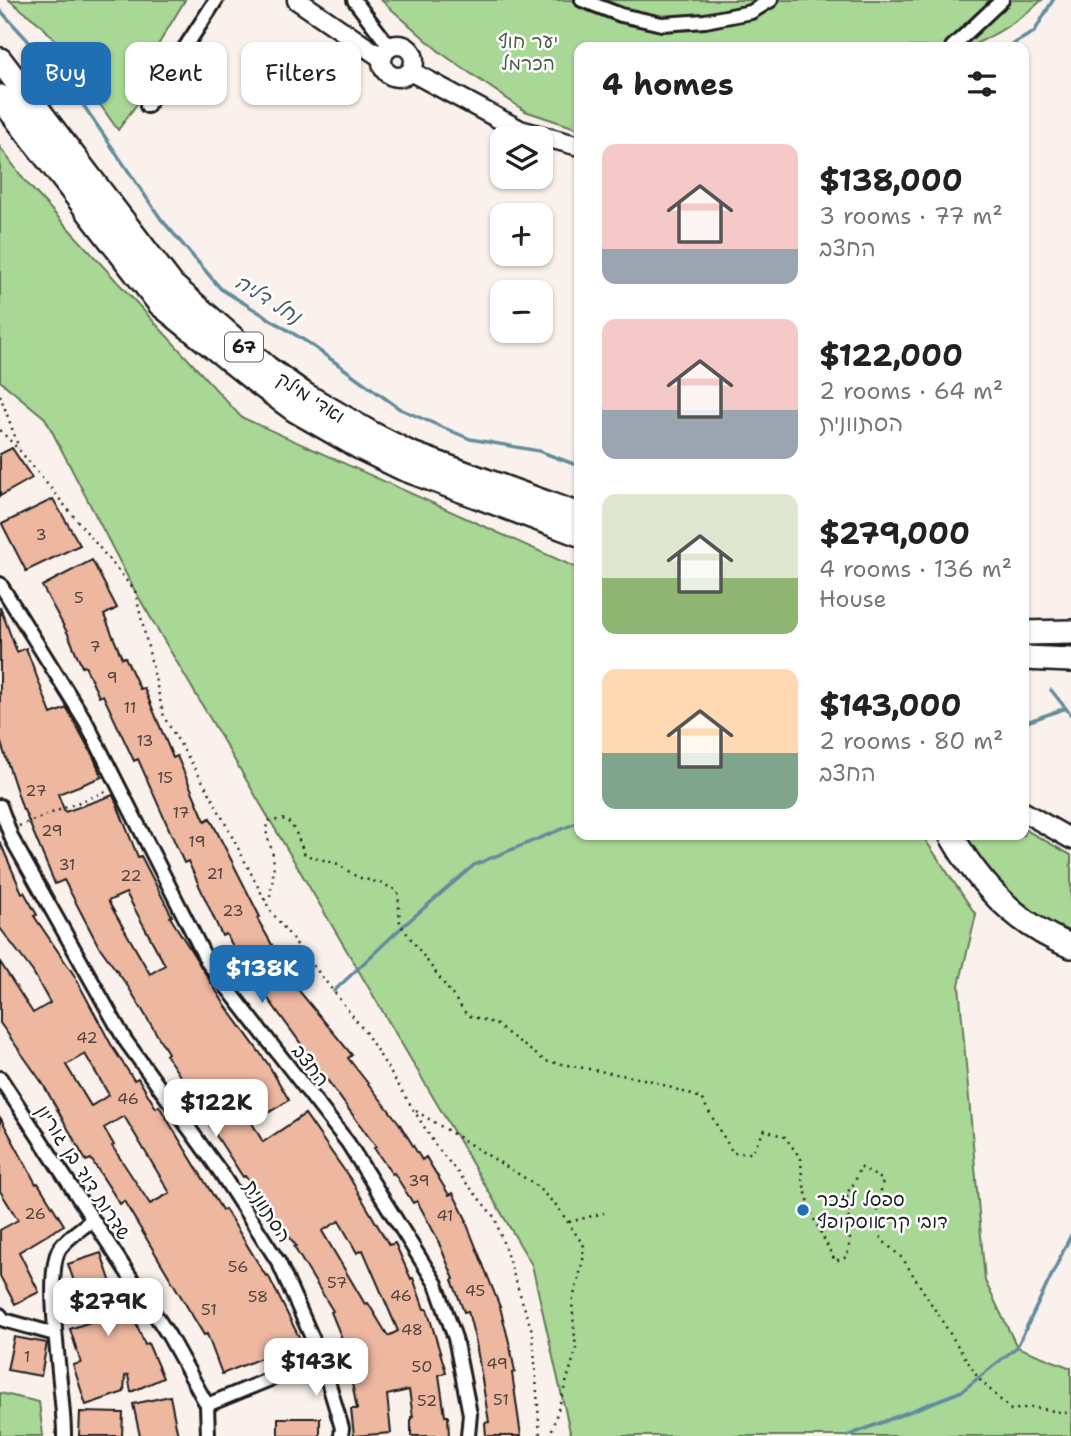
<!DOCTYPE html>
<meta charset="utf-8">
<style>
body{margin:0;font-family:"Shantell Sans","Playpen Sans Hebrew",sans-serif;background:#f6f6f6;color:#222;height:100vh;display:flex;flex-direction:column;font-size:26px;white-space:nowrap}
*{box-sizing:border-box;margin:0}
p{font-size:23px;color:#767676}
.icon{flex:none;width:38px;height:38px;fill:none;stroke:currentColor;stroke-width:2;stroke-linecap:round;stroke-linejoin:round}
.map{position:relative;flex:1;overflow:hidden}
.side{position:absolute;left:574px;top:42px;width:455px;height:798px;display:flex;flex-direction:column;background:#fff;border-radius:14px;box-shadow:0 2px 5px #0004}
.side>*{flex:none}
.banner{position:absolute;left:21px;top:42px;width:448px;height:63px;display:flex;gap:14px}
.fabs{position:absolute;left:490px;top:126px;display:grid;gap:14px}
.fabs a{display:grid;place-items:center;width:63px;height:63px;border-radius:14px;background:#fff;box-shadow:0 2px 5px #0004;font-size:35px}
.price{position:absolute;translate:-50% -60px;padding:0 16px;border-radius:14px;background:#fff;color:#222;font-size:23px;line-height:46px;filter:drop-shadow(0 2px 4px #0008)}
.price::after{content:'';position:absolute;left:50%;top:42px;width:21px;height:16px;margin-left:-10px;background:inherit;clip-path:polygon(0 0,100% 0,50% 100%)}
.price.selected{background:#1f6fb2;color:#fff}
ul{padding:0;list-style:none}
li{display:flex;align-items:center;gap:21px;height:175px;padding:0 28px}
li span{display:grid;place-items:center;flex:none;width:196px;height:140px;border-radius:14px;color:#555}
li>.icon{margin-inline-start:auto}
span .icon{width:84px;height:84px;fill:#fffc;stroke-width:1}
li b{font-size:30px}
h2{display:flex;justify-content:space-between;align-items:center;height:84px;padding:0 28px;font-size:30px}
.pill{padding:0 24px;border-radius:14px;background:#fff;box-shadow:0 2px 5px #0004;font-size:24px;line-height:63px}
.pill.selected{background:#1f6fb2;color:#fff}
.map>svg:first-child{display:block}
.green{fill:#a9d796;stroke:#627a59;stroke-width:2}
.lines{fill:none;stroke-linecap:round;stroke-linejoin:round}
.stream{stroke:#628c9c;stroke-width:3.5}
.building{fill:#edb7a0;stroke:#1c1c1c;stroke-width:2;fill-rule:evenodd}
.street-casing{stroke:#1c1c1c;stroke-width:18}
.secondary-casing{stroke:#1c1c1c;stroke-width:23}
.highway-casing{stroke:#1c1c1c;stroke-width:28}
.path{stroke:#1c1c1c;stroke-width:2.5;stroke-dasharray:2 5;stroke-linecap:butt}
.street{stroke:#fff;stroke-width:12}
.secondary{stroke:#fff;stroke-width:18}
.highway{stroke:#fff;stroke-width:23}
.poi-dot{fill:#1f6fb2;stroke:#fff;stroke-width:2.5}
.labels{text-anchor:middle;stroke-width:5;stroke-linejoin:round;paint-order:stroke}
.number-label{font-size:16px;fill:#50433d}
.shield{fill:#fff;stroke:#606060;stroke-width:2}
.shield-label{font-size:18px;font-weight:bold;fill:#1c1c1c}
.park-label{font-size:19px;fill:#4d5d47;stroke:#fff}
.street-label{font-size:19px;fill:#1c1c1c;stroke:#fff}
.poi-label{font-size:19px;fill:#1c1c1c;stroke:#fff;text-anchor:start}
.water-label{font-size:21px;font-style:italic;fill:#455d67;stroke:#fff}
</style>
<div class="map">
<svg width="1071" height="1436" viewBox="0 0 1071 1436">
<rect width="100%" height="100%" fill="#fbf1ec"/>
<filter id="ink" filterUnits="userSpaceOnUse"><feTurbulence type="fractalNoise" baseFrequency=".0143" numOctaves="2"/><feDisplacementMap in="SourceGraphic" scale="14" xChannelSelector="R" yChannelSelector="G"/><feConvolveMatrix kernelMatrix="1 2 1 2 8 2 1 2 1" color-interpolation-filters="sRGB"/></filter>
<g filter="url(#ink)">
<path class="green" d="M 9,0 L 185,0 L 140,75 L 149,87 L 118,130 L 53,38 L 41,25 Z
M 381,0 L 1042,0 C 1019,21 996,35 968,47 L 579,47 L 579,129 L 525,111 L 441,53 Z
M 0,147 L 25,181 L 241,417 L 579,569 L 579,835 L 922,835 L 976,915 L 959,985 L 985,1281 L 1017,1347 L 1071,1368 L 1071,1436 L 571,1436 L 532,1265 L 135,591 L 45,418 L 0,381 Z
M 1024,829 L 1071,855 L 1071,933 C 1023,915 991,876 965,835 L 1024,835 Z
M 0,1393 L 39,1402 L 43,1436 L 0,1436 Z"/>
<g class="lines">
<path class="stream" d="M 0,10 L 73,90 L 161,219 L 221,289 L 307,342 L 400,409 L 470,439 L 539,451 L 579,466
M 1008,47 L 1034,32 L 1053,0
M 1051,690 L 1071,715
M 1024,723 L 1066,708
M 334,991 L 402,927 L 474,865 L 579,822
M 847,1436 L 962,1391 L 1017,1347 L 1071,1235"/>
</g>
<path class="building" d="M 12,448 L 32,478 L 0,496 L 0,454 Z
M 53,499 L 80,545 L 26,571 L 2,524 Z
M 92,560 L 117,608 L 104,615 L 122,658 L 125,657 L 140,689 L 144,688 L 173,758 L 177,756 L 205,821 L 210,818 L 260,917 L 257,918 L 280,959 L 298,984 L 295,986 L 352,1055 L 348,1058 L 399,1123 L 422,1160 L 426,1157 L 449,1195 L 453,1193 L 467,1221 L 466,1222 L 500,1307 L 510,1346 L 515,1372 L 512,1373 L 521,1436 L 486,1436 L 485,1423 L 489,1422 L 476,1343 L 468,1311 L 464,1312 L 452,1280 L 454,1279 L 436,1236 L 417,1201 L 413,1203 L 394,1173 L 392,1174 L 374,1148 L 376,1147 L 245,967 L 226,934 L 222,936 L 188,861 L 184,863 L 138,759 L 134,761 L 103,695 L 99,697 L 85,666 L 82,667 L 68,634 L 42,586 Z
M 0,607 L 17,652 L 26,648 L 51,714 L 67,708 L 94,758 L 102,777 L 58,794 L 65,812 L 113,795 L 138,857 L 141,856 L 172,916 L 170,917 L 225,1005 L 268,1064 L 289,1100 L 252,1123 L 263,1142 L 305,1114 L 351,1180 L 389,1245 L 395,1243 L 411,1279 L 413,1278 L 424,1309 L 427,1309 L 446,1372 L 439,1375 L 445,1416 L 448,1416 L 449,1436 L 411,1436 L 411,1417 L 413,1417 L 409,1390 L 387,1395 L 391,1433 L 354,1436 L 351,1409 L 357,1409 L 349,1367 L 341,1342 L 343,1341 L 331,1312 L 333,1311 L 294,1247 L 296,1246 L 245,1176 L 243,1177 L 206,1120 L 208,1118 L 166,1055 L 168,1053 L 129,988 L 98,945 L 64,880 L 55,884 L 24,810 L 23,810 L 0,740 ZM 126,893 L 165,965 L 150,974 L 108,901 ZM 339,1221 L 357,1253 L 363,1250 L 398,1331 L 388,1336 L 368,1303 L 365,1304 L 322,1231 Z
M 0,842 L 22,893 L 24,892 L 37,915 L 34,916 L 74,975 L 113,1048 L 134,1080 L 138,1078 L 156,1108 L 159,1106 L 222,1210 L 225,1209 L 266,1276 L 268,1275 L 301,1341 L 267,1358 L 266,1356 L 222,1374 L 207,1334 L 204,1335 L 124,1201 L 120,1204 L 91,1159 L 86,1161 L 43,1084 L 0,1023 L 0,962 L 33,1013 L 50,1003 L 33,972 L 0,928 ZM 85,1054 L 109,1095 L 91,1106 L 66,1065 ZM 124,1116 L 170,1193 L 150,1204 L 112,1146 L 114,1145 L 104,1128 Z
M 0,1117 L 36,1184 L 38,1183 L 64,1225 L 19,1252 L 39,1292 L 15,1304 L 0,1276 L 0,1230 L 18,1220 L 0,1191 Z
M 101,1253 L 117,1301 L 126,1298 L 145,1345 L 148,1343 L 163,1378 L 131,1392 L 128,1375 L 125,1376 L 124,1392 L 86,1405 L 73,1365 L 81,1363 L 70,1329 L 99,1319 L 89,1296 L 80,1299 L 68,1264 Z
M 14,1337 L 47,1343 L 41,1376 L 7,1370 Z
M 170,1396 L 178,1436 L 140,1436 L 133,1404 Z
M 80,1412 L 123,1413 L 122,1436 L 79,1436 Z
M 278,1418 L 320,1418 L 320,1436 L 278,1436 Z"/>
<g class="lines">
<g class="street-casing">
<path id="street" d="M 354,0 L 390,47
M 582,0 L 621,15 L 662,24 L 705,21 L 751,12 L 771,0
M 952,47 L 1002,0
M 147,106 L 216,0
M 0,584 L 86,722 L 208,963 L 348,1143 L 436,1284 L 455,1338 L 470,1414 L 468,1436
M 0,806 L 12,839 L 125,1040 L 219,1170 L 279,1263 L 321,1358 L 207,1405
M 0,1078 L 169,1336 L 207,1405 L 208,1436
M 0,1315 L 4,1320 L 55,1334
M 321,1358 L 342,1428 L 341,1436
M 64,1436 C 65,1397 42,1274 60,1248 C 68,1237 82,1228 92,1220"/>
</g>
<g class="secondary-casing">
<path id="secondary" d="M 297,0 L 382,58
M382 61a16 16 0 1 1 32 0a16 16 0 1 1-32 0Z
M 410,71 L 520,130 L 579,146
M 1024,812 L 1071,839"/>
</g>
<g class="highway-casing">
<path id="highway" d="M 0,60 L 172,285 L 267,368 L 305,395 L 372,434 L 409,453 L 579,515
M 0,97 L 160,304 L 257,382 L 295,410 L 363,449 L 402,468 L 579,534
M 1024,633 L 1071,632
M 1024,658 L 1071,660
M 951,835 C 979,884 1017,925 1071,946"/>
</g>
<path class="path" d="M 0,395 L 19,448
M 0,430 L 20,451 L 135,591 L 164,717 L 209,792 L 270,910 L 366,1033 L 436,1146 L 495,1218 L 533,1334 L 540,1436
M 19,826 L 107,791
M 264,900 L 270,896 C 272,883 275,868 273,855 C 271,844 263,832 268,821 L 286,819 L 295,830 L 305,855 L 338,864 L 357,877 L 380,883 L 398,891 L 400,924 L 467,1015 L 494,1023 L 545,1061 L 649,1080 L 701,1098 L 733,1153 L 751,1153 L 765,1130 L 785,1137 L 801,1159 L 802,1179 L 813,1217 L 835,1261 L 847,1257 L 850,1240 L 847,1193 L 855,1182 L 860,1167 L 883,1180 L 875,1222 L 882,1240 L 903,1259 L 978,1378 L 1011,1410 L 1032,1407 L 1065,1413 L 1071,1411
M 416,1111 L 533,1183 L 557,1206 L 584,1246 L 583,1261 L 572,1303 L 576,1350 L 550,1436
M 569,1222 L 604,1213"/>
<use href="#street" class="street"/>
<use href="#secondary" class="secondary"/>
<use href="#highway" class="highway"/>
</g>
</g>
<circle class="poi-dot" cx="803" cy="1210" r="7"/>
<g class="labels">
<g class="number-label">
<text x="41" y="540">3</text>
<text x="79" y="603">5</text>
<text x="95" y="652">7</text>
<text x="112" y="683">9</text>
<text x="130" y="713">11</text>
<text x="145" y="746">13</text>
<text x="165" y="783">15</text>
<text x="36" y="796">27</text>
<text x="181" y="818">17</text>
<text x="52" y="836">29</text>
<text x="197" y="847">19</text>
<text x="67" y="870">31</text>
<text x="215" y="879">21</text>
<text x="131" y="881">22</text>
<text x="233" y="916">23</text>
<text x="87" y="1043">42</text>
<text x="128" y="1104">46</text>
<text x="419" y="1186">39</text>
<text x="35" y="1219">26</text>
<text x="445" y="1221">41</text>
<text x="238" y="1272">56</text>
<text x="337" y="1288">57</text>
<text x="475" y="1296">45</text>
<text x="401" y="1301">46</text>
<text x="258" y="1302">58</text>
<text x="209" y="1315">51</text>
<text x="412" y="1335">48</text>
<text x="27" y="1362">1</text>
<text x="497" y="1369">49</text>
<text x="422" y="1372">50</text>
<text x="501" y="1405">51</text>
<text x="427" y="1406">52</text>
</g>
<rect class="shield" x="225" y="332.5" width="38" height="29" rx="5"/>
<g class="shield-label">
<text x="244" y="353">67</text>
</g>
<g class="park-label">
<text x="528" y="48">יער חוף<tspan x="528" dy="22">הכרמל</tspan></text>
</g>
<g class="street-label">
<text transform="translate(311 397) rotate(33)" y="7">ואדי מילק</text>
<text transform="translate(311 1065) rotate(52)" y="7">החצב</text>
<text transform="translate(84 1172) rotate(57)" y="7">שדרות דוד בן גוריון</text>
<text transform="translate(268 1211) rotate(57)" y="7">הסתוונית</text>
</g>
<g class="poi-label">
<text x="817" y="1206">ספסל לזכר<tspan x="817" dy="22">דובי קראוסקופף</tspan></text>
</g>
<g class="water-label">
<text transform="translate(268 299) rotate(32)" y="7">נחל דליה</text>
</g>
</g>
</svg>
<div class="fabs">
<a><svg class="icon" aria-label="layers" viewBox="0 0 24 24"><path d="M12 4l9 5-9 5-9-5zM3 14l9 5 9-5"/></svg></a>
<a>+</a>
<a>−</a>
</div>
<b class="price selected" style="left:262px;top:1005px">$138K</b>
<b class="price" style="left:216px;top:1139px">$122K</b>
<b class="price" style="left:108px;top:1338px">$279K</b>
<b class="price" style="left:316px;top:1398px">$143K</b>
<div class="banner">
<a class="pill selected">Buy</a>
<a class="pill">Rent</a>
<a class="pill">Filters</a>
</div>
<section class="side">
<h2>4 homes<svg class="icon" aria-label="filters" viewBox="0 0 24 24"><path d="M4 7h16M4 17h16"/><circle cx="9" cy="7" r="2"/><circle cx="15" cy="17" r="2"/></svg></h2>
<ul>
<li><span style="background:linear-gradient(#f6c9c9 75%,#9aa5b1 0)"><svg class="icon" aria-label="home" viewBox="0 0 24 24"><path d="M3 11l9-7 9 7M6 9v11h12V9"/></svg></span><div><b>$138,000</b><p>3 rooms · 77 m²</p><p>החצב</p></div></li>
<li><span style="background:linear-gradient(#f6c9c9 65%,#9aa5b1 0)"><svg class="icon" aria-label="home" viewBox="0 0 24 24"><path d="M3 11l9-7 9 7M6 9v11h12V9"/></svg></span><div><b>$122,000</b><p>2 rooms · 64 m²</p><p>הסתוונית</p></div></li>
<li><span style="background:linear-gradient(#dfe7d0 60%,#8fb573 0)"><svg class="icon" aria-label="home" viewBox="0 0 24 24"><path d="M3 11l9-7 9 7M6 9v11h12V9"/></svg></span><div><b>$279,000</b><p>4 rooms · 136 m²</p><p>House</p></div></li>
<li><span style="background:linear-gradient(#ffd9b3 60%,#7fa58c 0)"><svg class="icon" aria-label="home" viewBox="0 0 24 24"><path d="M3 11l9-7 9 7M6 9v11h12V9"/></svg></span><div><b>$143,000</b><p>2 rooms · 80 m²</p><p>החצב</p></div></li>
</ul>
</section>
</div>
